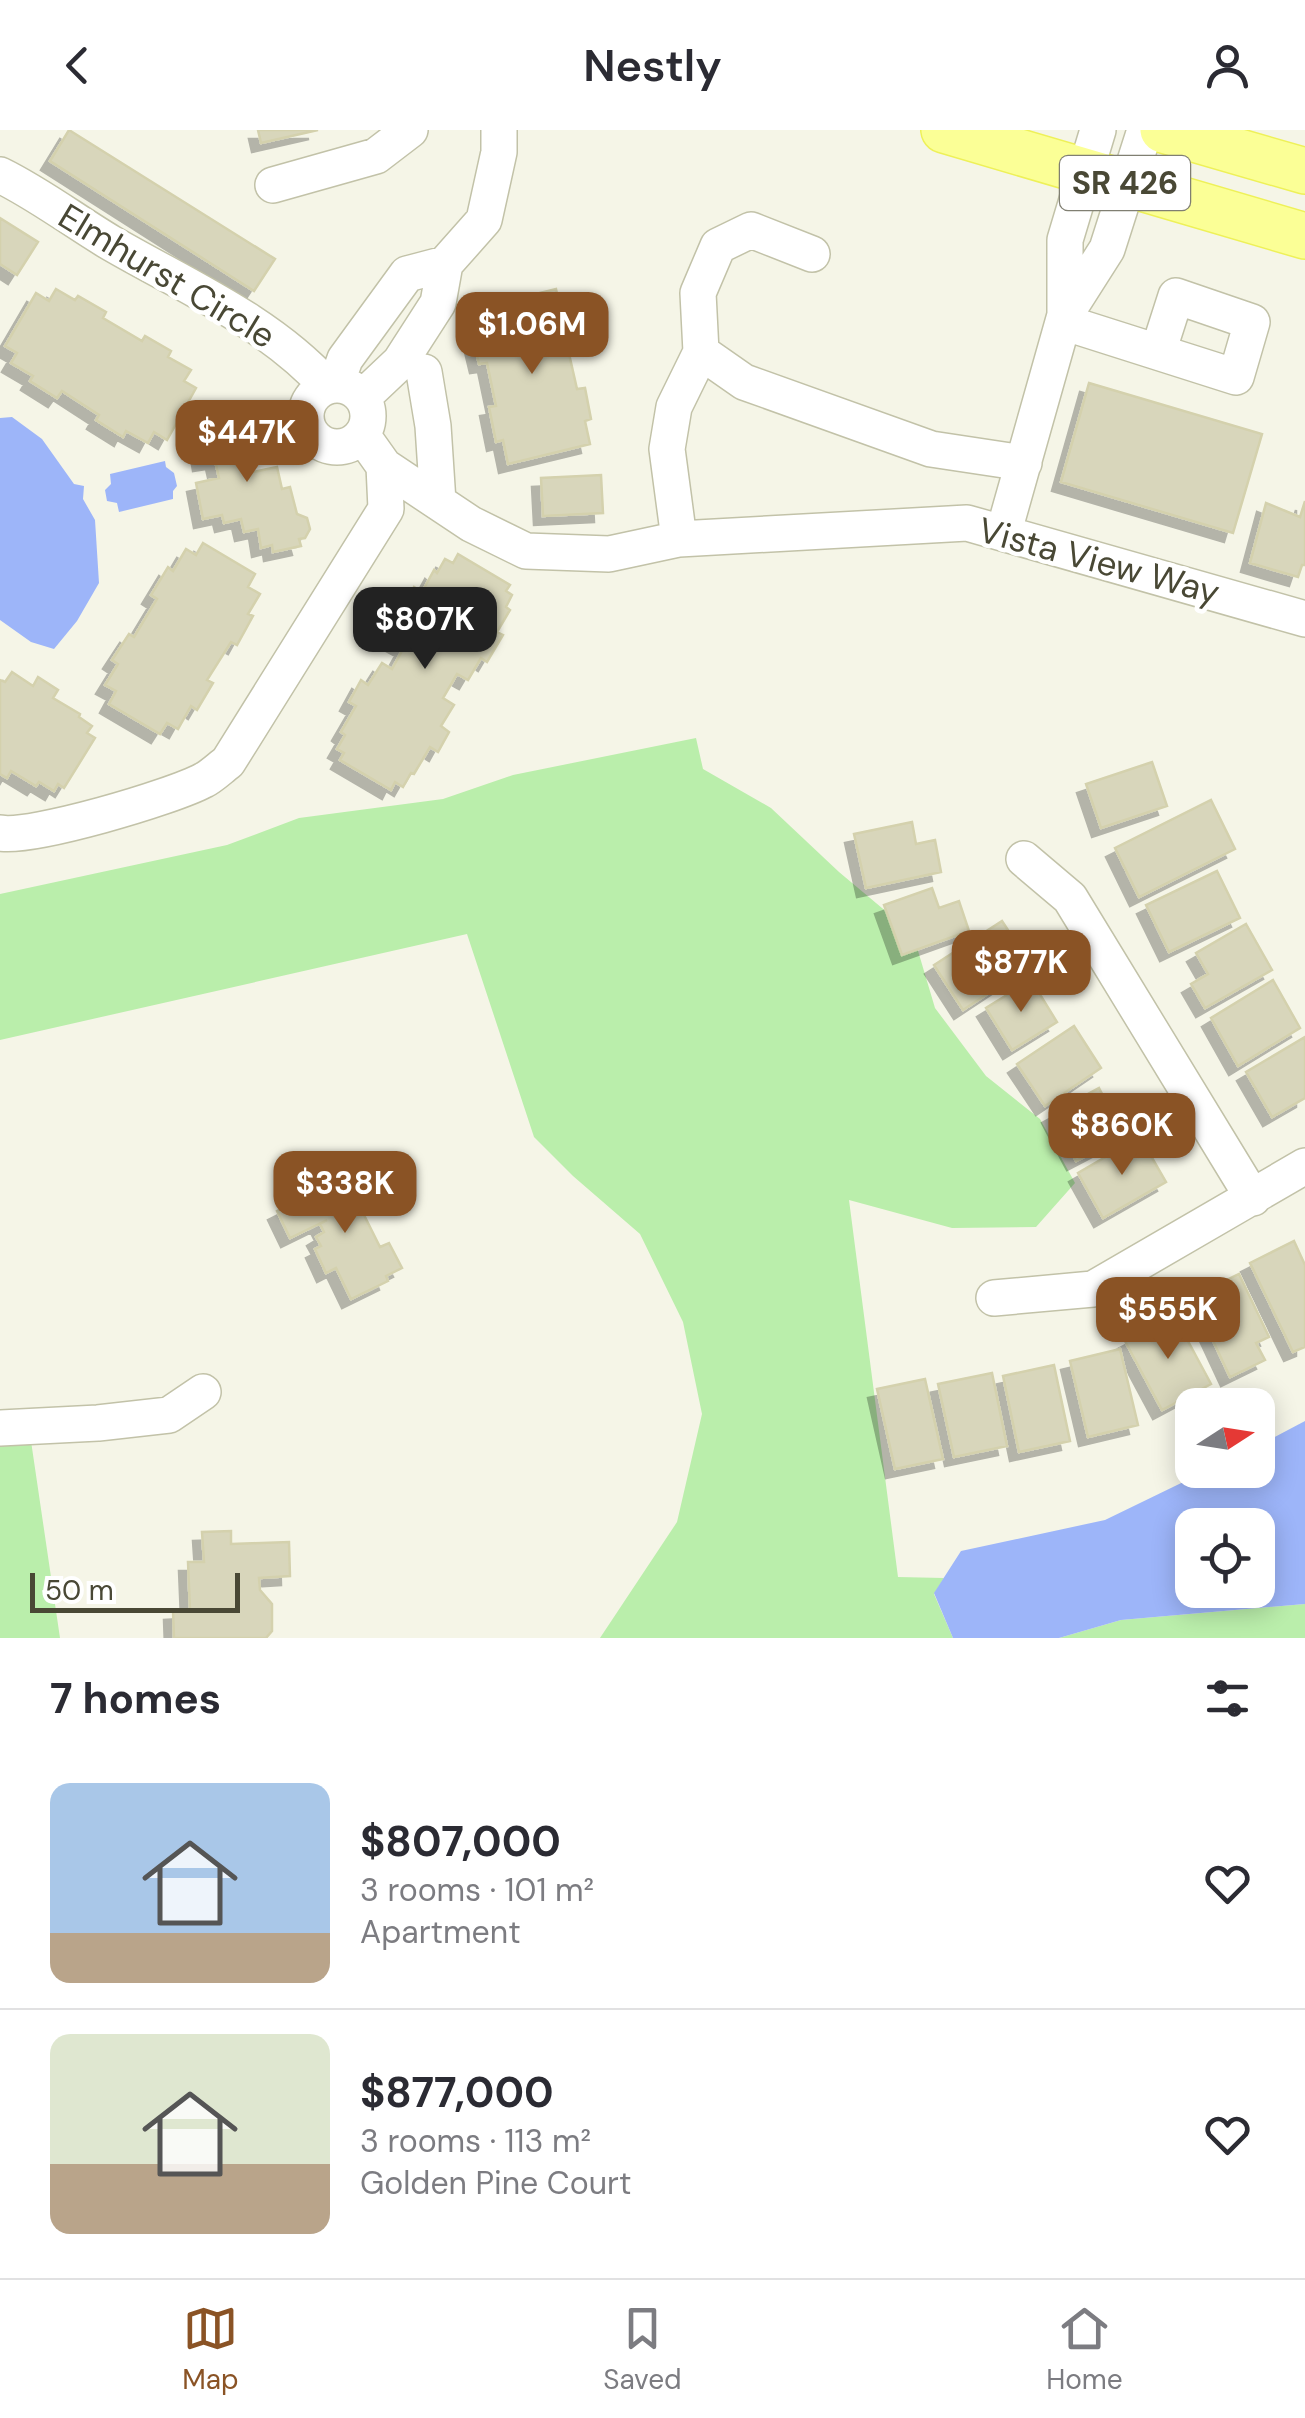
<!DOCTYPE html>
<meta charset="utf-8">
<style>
body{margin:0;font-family:"DM Sans",sans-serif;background:#f7f7f7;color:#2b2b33;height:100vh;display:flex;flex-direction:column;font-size:38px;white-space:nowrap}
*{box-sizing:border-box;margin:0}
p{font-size:32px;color:#7c7c81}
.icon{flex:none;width:55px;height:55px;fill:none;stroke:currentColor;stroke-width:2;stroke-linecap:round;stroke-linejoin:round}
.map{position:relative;height:1508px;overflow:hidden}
.drawer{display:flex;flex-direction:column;background:#fff;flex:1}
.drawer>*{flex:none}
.needle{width:65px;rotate:78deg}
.buttons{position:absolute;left:1175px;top:1258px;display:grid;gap:20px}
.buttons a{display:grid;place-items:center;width:100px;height:100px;border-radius:20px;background:#fff;box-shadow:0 5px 25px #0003;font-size:50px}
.scale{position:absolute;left:30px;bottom:25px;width:210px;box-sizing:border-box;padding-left:10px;border:5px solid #494835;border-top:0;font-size:28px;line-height:35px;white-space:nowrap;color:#494835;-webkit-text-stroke:8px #fff;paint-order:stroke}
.price{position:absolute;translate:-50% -85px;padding:0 22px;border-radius:20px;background:#8a5325;color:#fff;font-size:32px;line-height:65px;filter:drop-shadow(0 2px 5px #0008)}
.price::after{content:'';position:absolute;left:50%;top:60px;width:30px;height:22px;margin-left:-15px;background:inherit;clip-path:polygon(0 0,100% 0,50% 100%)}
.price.on{background:#222;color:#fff}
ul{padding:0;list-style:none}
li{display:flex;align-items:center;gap:30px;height:250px;padding:0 50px}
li+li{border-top:2px solid #e1e1e2}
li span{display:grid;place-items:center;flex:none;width:280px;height:200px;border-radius:20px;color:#555}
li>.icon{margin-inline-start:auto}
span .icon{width:120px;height:120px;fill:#fffc;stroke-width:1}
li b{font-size:42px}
h2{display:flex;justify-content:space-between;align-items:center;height:120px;padding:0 50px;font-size:42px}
header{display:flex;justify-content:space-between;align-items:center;height:130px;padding:0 50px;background:#fff;font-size:45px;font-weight:600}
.menu{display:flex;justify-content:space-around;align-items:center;height:140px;border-top:2px solid #e1e1e2;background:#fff;font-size:28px;color:#7c7c81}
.menu a{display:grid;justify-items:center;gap:5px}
.menu .on{color:#8a5325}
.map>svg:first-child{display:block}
.green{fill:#baeeab}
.water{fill:#9db5f9;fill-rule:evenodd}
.building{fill:#d8d6bb;stroke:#d4d1ad;stroke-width:2.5;filter:url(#shadow)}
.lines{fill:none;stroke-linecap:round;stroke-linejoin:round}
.minor-casing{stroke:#c2c2a8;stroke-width:38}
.major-casing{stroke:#eef159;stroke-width:48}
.minor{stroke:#fff;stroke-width:35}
.major{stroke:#fbff96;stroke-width:45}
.labels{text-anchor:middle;stroke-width:9;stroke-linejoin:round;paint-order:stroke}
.shield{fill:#fff;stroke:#807f72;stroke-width:2.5}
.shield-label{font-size:32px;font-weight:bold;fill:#494835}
.street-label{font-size:35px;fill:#494835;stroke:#fff}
</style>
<header><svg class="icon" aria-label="back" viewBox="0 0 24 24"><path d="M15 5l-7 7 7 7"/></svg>Nestly<svg class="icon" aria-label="person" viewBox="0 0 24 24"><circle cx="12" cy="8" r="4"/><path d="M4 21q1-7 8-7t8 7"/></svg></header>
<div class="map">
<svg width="1305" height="1508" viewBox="0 0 1305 1508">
<defs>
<filter id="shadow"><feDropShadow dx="-9" dy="9" stdDeviation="0" flood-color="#0004"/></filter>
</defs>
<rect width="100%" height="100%" fill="#f5f5e7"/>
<path class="green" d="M 696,608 L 703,639 L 771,678 L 839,742 L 913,804 L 935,878 L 986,946 L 1040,989 L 1075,1053 L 1036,1097 L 952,1098 L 849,1070 L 898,1447 L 944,1448 L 934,1464 L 953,1508 L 600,1508 L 677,1392 L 702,1284 L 683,1192 L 640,1104 L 573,1046 L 534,1007 L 467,804 L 0,910 L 0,764 L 227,715 L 299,688 L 443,669 L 513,645 Z
M 31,1311 L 60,1508 L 0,1508 L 0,1313 Z
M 1305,1474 L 1305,1508 L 1059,1508 L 1121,1490 Z"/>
<path class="water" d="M 12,287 L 42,309 L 74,354 L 84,356 L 83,369 L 95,390 L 99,453 L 77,491 L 54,519 L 31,512 L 0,490 L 0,288 Z
M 165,331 L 166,337 L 174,343 L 177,356 L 173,361 L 173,369 L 119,382 L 117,373 L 107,371 L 105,360 L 111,354 L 110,344 Z
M 1305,1291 L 1305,1474 L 1121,1490 L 1059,1508 L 953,1508 L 934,1463 L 961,1421 L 1105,1390 L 1208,1340 L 1258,1340 L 1258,1316 ZM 1258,1395 L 1258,1460 L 1192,1460 L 1192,1395 Z"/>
<path class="building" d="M 69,0 L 275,129 L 254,161 L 50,31 Z
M 258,0 L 318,0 L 261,13 Z
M 0,88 L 38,112 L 17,145 L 0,134 Z
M 56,159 L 75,170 L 78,166 L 106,182 L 103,188 L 142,211 L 145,206 L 171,221 L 168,227 L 191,240 L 184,251 L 196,258 L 167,310 L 154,302 L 148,313 L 126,301 L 123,307 L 96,290 L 99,285 L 62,261 L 57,268 L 30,251 L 33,246 L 11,233 L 17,223 L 5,216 L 36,163 L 49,171 Z
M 556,159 L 561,183 L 568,182 L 574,213 L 567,215 L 577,259 L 585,258 L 591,289 L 585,291 L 590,314 L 508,334 L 503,310 L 496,312 L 489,277 L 496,276 L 487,233 L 479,234 L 472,205 L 480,203 L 474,179 Z
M 1089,253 L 1262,304 L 1233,403 L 1061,352 Z
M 251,278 L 264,320 L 241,324 L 244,344 L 277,337 L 282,359 L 290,357 L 297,384 L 307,388 L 310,399 L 305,408 L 299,409 L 301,416 L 273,422 L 272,415 L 261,418 L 258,399 L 244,402 L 241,389 L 224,393 L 222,385 L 203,389 L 196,353 L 219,348 L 215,330 L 202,332 L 198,308 L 209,306 L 207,293 L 215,291 L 214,285 Z
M 601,345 L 603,383 L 543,386 L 541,348 Z
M 1305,371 L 1305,435 L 1302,435 L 1298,447 L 1250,433 L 1266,373 L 1300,387 Z
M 203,413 L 255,444 L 248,457 L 260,464 L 248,484 L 253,486 L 237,515 L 231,512 L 207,550 L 213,553 L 197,580 L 191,576 L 178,599 L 167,593 L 160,604 L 109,574 L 116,561 L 105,555 L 118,534 L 112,530 L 129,504 L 134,507 L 157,469 L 151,465 L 168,437 L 173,441 L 186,419 L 196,425 Z
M 458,424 L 510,455 L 506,461 L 512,465 L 506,477 L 510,480 L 497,502 L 503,505 L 487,532 L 481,528 L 468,550 L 457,544 L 443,568 L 454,575 L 441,596 L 449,602 L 438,622 L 430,617 L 414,644 L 411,643 L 403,657 L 395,652 L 391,660 L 340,630 L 344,623 L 337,619 L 345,605 L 341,602 L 356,576 L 349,572 L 361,550 L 368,555 L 382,533 L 392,539 L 404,517 L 395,512 L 409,488 L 400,483 L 414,457 L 422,462 L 434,440 L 437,443 L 445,429 L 453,433 Z
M 12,542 L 33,556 L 38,547 L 58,560 L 53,568 L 80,584 L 79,587 L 92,596 L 87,603 L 95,608 L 64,658 L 58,654 L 54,661 L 39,652 L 36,656 L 11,641 L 7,648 L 0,644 L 0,550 L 5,552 Z
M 1152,632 L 1167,676 L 1101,698 L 1086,654 Z
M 1211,670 L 1235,719 L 1139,767 L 1115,718 Z
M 912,692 L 916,714 L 935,710 L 941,742 L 866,758 L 854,704 Z
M 1217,741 L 1240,788 L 1169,822 L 1146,775 Z
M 932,758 L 939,778 L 959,771 L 969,801 L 902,825 L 884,775 Z
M 1002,791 L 1031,835 L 963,880 L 934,835 Z
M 1246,794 L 1272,840 L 1205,878 L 1191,854 L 1208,844 L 1196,823 Z
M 1031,850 L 1057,892 L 1012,920 L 986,878 Z
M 1273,850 L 1300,898 L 1238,936 L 1211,888 Z
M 1074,896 L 1101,938 L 1045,976 L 1017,934 Z
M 1305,907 L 1305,968 L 1272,987 L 1246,942 Z
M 1099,958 L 1124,1006 L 1076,1031 L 1051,984 Z
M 1140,1007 L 1166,1052 L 1103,1088 L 1078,1043 Z
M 371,1046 L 382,1068 L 361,1079 L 380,1117 L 389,1113 L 402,1138 L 386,1146 L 388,1151 L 351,1169 L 336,1138 L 326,1143 L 315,1119 L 321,1116 L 316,1107 L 324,1102 L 320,1094 L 327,1090 L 290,1108 L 277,1081 L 315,1062 L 320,1072 Z
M 1294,1111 L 1305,1135 L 1305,1217 L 1293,1222 L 1250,1133 Z
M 1239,1144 L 1269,1207 L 1256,1213 L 1265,1230 L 1230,1247 L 1202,1187 L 1215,1180 L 1206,1160 Z
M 1174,1185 L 1211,1254 L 1162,1280 L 1125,1211 Z
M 1120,1219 L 1138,1295 L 1088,1307 L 1070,1231 Z
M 1054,1235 L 1070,1311 L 1019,1322 L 1003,1246 Z
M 992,1243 L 1007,1316 L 954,1327 L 938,1254 Z
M 925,1249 L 943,1329 L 895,1339 L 877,1259 Z
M 231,1401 L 231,1414 L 289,1412 L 290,1446 L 259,1448 L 260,1460 L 272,1474 L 272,1501 L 266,1508 L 174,1508 L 173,1481 L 190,1480 L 188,1432 L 204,1432 L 202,1402 Z"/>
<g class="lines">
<g class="minor-casing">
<path id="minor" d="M 0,45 C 39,64 74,91 111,113 C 185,156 268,191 327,256
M 273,55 L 376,26 L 410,0
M 812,124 L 751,100 L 718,116 L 698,163 L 701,222 L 744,252 L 931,319 L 1024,333
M 1065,184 L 1065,110 L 1098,0
M 1063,192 L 1236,247 L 1252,192 L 1176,166 L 1158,222
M 424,242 L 433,296 L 438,372
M 336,254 L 345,229 L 407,144 L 445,134 L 484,90 L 499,22 L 499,0
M306 286a31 31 0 1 1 62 0a31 31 0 1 1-62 0Z
M 363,267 L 400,232 L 438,173 L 445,134
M 384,336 L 471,394 L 526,421 L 609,424 L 679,409 L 967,393 L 1305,489
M 1004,401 L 1065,185 L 1107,119 L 1145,0
M 679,409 L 667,319 L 674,277 L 701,222
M 0,703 C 31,709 173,667 204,650 C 212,646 220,638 228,632 L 386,379 L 384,336 L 362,305
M 1024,729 L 1070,768 L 1253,1068
M 994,1168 L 1093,1159 L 1305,1036
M 0,1298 L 98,1293 L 169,1285 L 203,1262"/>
</g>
<g class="major-casing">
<path id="major" d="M 944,0 L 1305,106
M 1163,0 L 1305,41"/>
</g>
<use href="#minor" class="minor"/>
<use href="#major" class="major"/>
</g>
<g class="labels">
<rect class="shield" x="1060" y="26" width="130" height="54" rx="8"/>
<g class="shield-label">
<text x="1125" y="64">SR 426</text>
</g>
<g class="street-label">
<text transform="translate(167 146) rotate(31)" y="12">Elmhurst Circle</text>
<text transform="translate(1099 431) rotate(15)" y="12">Vista View Way</text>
</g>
</g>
</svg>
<div class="buttons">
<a><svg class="needle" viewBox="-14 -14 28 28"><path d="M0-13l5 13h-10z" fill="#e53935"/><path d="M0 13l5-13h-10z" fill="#7c7c81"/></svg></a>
<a><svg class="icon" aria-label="locate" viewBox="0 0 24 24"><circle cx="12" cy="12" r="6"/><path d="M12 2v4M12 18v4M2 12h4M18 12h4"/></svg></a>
</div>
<div class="scale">50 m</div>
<b class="price" style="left:532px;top:247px">$1.06M</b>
<b class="price" style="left:247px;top:355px">$447K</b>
<b class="price on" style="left:425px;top:542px">$807K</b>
<b class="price" style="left:1021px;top:885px">$877K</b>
<b class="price" style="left:1122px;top:1048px">$860K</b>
<b class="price" style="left:345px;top:1106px">$338K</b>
<b class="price" style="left:1168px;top:1232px">$555K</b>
</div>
<section class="drawer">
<h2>7 homes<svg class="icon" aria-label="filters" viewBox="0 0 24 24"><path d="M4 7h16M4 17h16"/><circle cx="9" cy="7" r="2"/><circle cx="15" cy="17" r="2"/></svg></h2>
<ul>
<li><span style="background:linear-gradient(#a9c7e8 75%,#b9a48a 0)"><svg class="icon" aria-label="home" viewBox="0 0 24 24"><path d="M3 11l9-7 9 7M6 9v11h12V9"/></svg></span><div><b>$807,000</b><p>3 rooms · 101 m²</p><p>Apartment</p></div><svg class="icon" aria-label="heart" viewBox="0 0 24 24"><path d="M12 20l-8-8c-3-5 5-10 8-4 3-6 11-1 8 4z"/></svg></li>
<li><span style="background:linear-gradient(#dfe7d0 65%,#b9a48a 0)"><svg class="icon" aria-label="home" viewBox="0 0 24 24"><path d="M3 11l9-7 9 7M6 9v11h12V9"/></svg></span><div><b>$877,000</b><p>3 rooms · 113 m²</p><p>Golden Pine Court</p></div><svg class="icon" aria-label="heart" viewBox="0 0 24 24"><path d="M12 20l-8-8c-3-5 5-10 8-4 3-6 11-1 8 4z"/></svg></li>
</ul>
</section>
<nav class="menu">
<a class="on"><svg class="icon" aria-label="map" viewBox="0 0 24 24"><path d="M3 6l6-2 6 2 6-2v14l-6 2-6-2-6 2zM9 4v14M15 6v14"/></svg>Map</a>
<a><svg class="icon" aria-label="saved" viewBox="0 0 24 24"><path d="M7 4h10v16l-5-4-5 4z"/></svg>Saved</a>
<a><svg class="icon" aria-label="home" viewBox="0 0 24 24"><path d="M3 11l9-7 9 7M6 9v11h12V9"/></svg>Home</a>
</nav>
